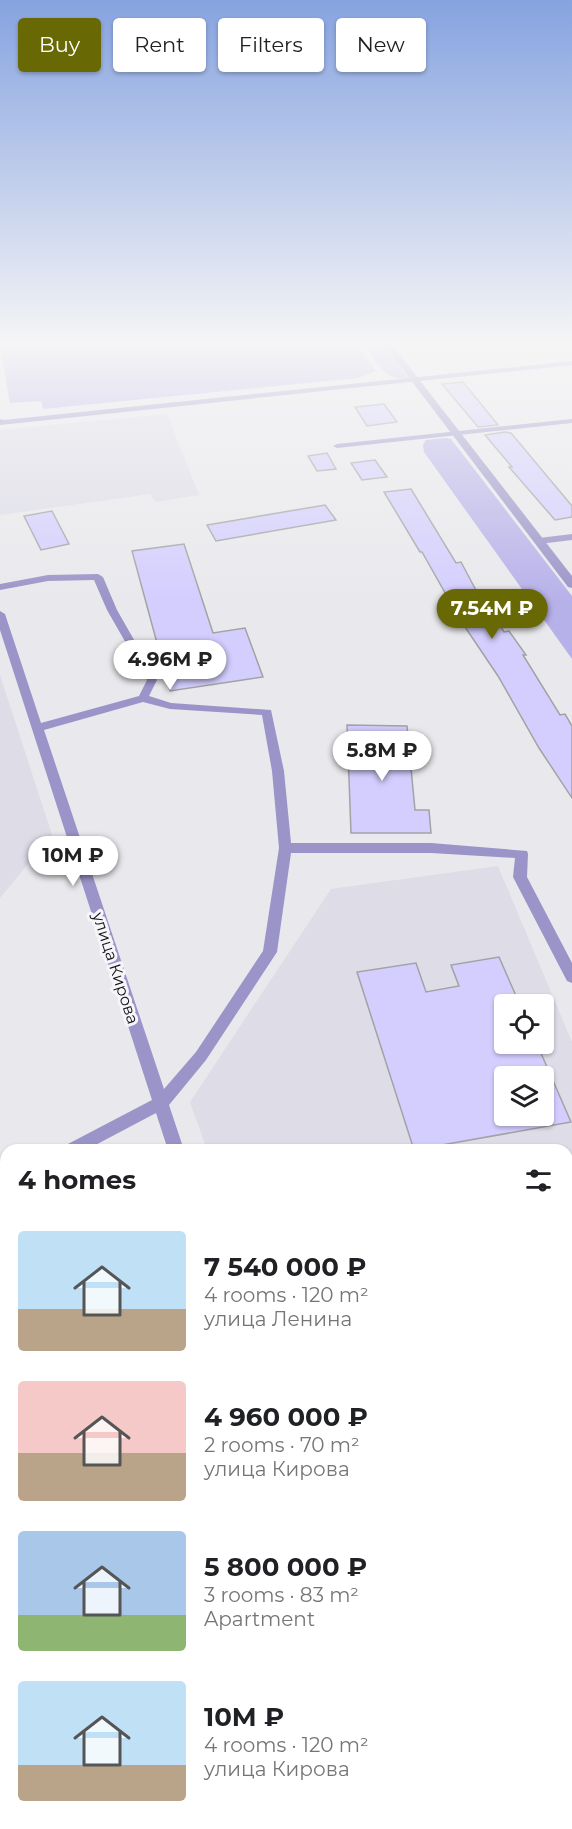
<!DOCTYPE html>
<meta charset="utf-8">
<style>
body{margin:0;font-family:Montserrat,sans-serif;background:#f6f6f6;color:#202124;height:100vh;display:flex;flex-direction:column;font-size:22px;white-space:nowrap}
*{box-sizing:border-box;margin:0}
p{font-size:20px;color:#757577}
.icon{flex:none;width:33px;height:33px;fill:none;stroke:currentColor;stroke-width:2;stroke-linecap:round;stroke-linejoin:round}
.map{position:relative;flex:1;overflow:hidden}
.details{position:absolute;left:0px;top:1144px;width:573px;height:686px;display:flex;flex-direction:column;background:#fff;border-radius:18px 18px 0 0;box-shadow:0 2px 4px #0004}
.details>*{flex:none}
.banner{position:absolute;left:18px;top:18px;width:537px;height:54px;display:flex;gap:12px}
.tools{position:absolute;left:494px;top:994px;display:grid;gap:12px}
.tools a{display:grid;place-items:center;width:60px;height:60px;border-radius:6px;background:#fff;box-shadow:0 2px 4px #0004;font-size:30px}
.price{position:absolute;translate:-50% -51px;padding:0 14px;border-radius:21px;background:#fff;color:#222;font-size:20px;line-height:39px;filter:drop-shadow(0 2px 3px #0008)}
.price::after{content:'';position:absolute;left:50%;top:36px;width:18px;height:14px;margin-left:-9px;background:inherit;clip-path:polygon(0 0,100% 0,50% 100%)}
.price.on{background:#686804;color:#fff}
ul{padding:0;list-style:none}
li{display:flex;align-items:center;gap:18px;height:150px;padding:0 18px}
li span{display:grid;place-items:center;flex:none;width:168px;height:120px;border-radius:6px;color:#555}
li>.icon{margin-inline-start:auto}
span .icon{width:72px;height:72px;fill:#fffc;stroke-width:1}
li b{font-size:26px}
h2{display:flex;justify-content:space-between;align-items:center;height:72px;padding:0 18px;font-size:26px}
.tag{padding:0 21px;border-radius:6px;background:#fff;box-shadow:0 2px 4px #0004;font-size:21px;line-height:54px}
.tag.on{background:#686804;color:#fff}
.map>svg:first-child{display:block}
.built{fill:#dddce7;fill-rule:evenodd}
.green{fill:#b7b1e9}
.building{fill:#d3cefe;stroke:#a2a2a5;stroke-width:1.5;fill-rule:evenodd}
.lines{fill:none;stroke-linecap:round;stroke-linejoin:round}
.minor{fill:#9a94c8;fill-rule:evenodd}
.tertiary{fill:#9a94c8;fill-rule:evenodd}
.labels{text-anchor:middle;stroke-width:6;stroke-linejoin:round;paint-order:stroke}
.street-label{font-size:16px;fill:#111112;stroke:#f6f6fa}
</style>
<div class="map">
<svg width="572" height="1829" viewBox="0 0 572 1829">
<rect width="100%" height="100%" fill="#e9e8ec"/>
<path class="built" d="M 167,414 L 199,495 L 156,502 L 150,494 L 0,515 L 0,430 Z
M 0,675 L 52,835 L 0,898 Z
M 498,866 L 572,1042 L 572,1829 L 442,1829 L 440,1824 L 567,1824 L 567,1150 L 207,1150 L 190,1102 L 331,889 ZM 504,1005 L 543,1005 L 543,1044 L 504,1044 ZM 504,1077 L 543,1077 L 543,1116 L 504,1116 Z
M 6,1671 L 6,1824 L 276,1824 L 277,1829 L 0,1829 L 0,1674 Z"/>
<path class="green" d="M 0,346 L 358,346 L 376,371 L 358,378 L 43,409 L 41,401 L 10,403 Z
M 365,346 L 385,346 L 408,378 C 385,382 377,362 365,346 Z
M 446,438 L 451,439 L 572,596 L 572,659 L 424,452 L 423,445 L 426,440 Z"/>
<path class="building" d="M 463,382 L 498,425 L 478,427 L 442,384 Z
M 384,404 L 397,422 L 367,426 L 355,407 Z
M 505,432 L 511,433 L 572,506 L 572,517 L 555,520 L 509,467 L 512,467 L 485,435 Z
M 327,453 L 336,469 L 317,471 L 308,456 Z
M 375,460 L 387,477 L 362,480 L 351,463 Z
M 411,489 L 456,563 L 461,562 L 478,594 L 481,594 L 504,632 L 509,631 L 526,655 L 523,655 L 560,715 L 565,714 L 572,726 L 572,798 L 539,748 L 498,676 L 461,621 L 422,552 L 420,552 L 384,492 Z
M 325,505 L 336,520 L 216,541 L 207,525 Z
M 52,511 L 69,544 L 41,550 L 24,516 Z
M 184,544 L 213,633 L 245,628 L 263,677 L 170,691 L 132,551 Z
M 347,725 L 407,726 L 415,810 L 429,810 L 431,833 L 351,833 Z
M 499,957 L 520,1005 L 504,1005 L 504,1044 L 537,1044 L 571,1122 L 414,1150 L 357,972 L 416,963 L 426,992 L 459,986 L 451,965 ZM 504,1077 L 543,1077 L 543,1116 L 504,1116 Z"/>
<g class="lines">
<path class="minor" d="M 572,361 L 572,365 L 0,425 L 0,419 L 4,420 Z
M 572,419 L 572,423 L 337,448 L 333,446 L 337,444 Z
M 572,534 L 572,540 L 539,544 L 534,541 L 539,538 Z
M 98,574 L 103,577 L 117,610 L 157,680 L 149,696 L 171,703 L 271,710 L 284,771 L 291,843 L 431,843 L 527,851 L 528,854 L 527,877 L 572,963 L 572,983 L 567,981 L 513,877 L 515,858 L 431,853 L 291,853 L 277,952 L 206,1060 L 169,1105 L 184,1150 L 168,1150 L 156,1113 L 86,1150 L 64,1150 L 66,1145 L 152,1100 L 0,630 L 0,611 L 5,614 L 41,723 L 139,696 L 147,680 L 107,610 L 94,580 L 48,581 L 0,590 L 0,584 L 48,575 ZM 143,702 L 170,709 L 262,715 L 272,771 L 279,848 L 263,951 L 196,1052 L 164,1089 L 44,730 Z
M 6,1177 L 6,1193 L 0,1196 L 0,1180 Z
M 572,1195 L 572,1211 L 567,1212 L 567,1196 Z
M 382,1824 L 406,1824 L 407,1829 L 383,1829 Z"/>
<path class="tertiary" d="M 385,346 L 393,346 L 572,576 L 572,588 L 568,587 Z"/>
</g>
<linearGradient id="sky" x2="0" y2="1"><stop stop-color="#86a3e0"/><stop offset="0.57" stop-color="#f5f5f6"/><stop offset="1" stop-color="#f5f5f6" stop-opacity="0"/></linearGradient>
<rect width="572" height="602" fill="url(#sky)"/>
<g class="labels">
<g class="street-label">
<text transform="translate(116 968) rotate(72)" y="6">улица Кирова</text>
</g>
</g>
</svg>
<div class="tools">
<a><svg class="icon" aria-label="locate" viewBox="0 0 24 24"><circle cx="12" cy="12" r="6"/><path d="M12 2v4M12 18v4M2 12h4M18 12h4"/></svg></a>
<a><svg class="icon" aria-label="layers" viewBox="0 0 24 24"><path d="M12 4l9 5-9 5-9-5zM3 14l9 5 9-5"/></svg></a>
</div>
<b class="price on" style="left:492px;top:640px">7.54M ₽</b>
<b class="price" style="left:170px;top:691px">4.96M ₽</b>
<b class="price" style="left:382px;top:782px">5.8M ₽</b>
<b class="price" style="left:73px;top:887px">10M ₽</b>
<div class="banner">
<a class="tag on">Buy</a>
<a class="tag">Rent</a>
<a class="tag">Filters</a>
<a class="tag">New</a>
</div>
<section class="details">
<h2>4 homes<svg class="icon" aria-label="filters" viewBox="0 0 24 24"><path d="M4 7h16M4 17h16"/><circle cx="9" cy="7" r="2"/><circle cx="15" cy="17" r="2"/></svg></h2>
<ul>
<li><span style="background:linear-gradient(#bfe0f5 65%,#b9a48a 0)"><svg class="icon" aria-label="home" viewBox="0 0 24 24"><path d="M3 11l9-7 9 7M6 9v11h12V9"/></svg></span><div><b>7 540 000 ₽</b><p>4 rooms · 120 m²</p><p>улица Ленина</p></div></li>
<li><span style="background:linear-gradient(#f6c9c9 60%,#b9a48a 0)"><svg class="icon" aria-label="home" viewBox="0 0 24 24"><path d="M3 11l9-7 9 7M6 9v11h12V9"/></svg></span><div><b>4 960 000 ₽</b><p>2 rooms · 70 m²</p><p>улица Кирова</p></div></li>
<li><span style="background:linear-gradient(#a9c7e8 70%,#8fb573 0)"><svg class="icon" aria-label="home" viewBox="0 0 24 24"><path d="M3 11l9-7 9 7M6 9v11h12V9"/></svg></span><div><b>5 800 000 ₽</b><p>3 rooms · 83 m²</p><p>Apartment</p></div></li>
<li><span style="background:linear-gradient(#bfe0f5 70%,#b9a48a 0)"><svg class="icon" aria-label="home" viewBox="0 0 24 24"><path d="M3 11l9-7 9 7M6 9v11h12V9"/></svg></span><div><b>10M ₽</b><p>4 rooms · 120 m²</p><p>улица Кирова</p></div></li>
</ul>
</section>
</div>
